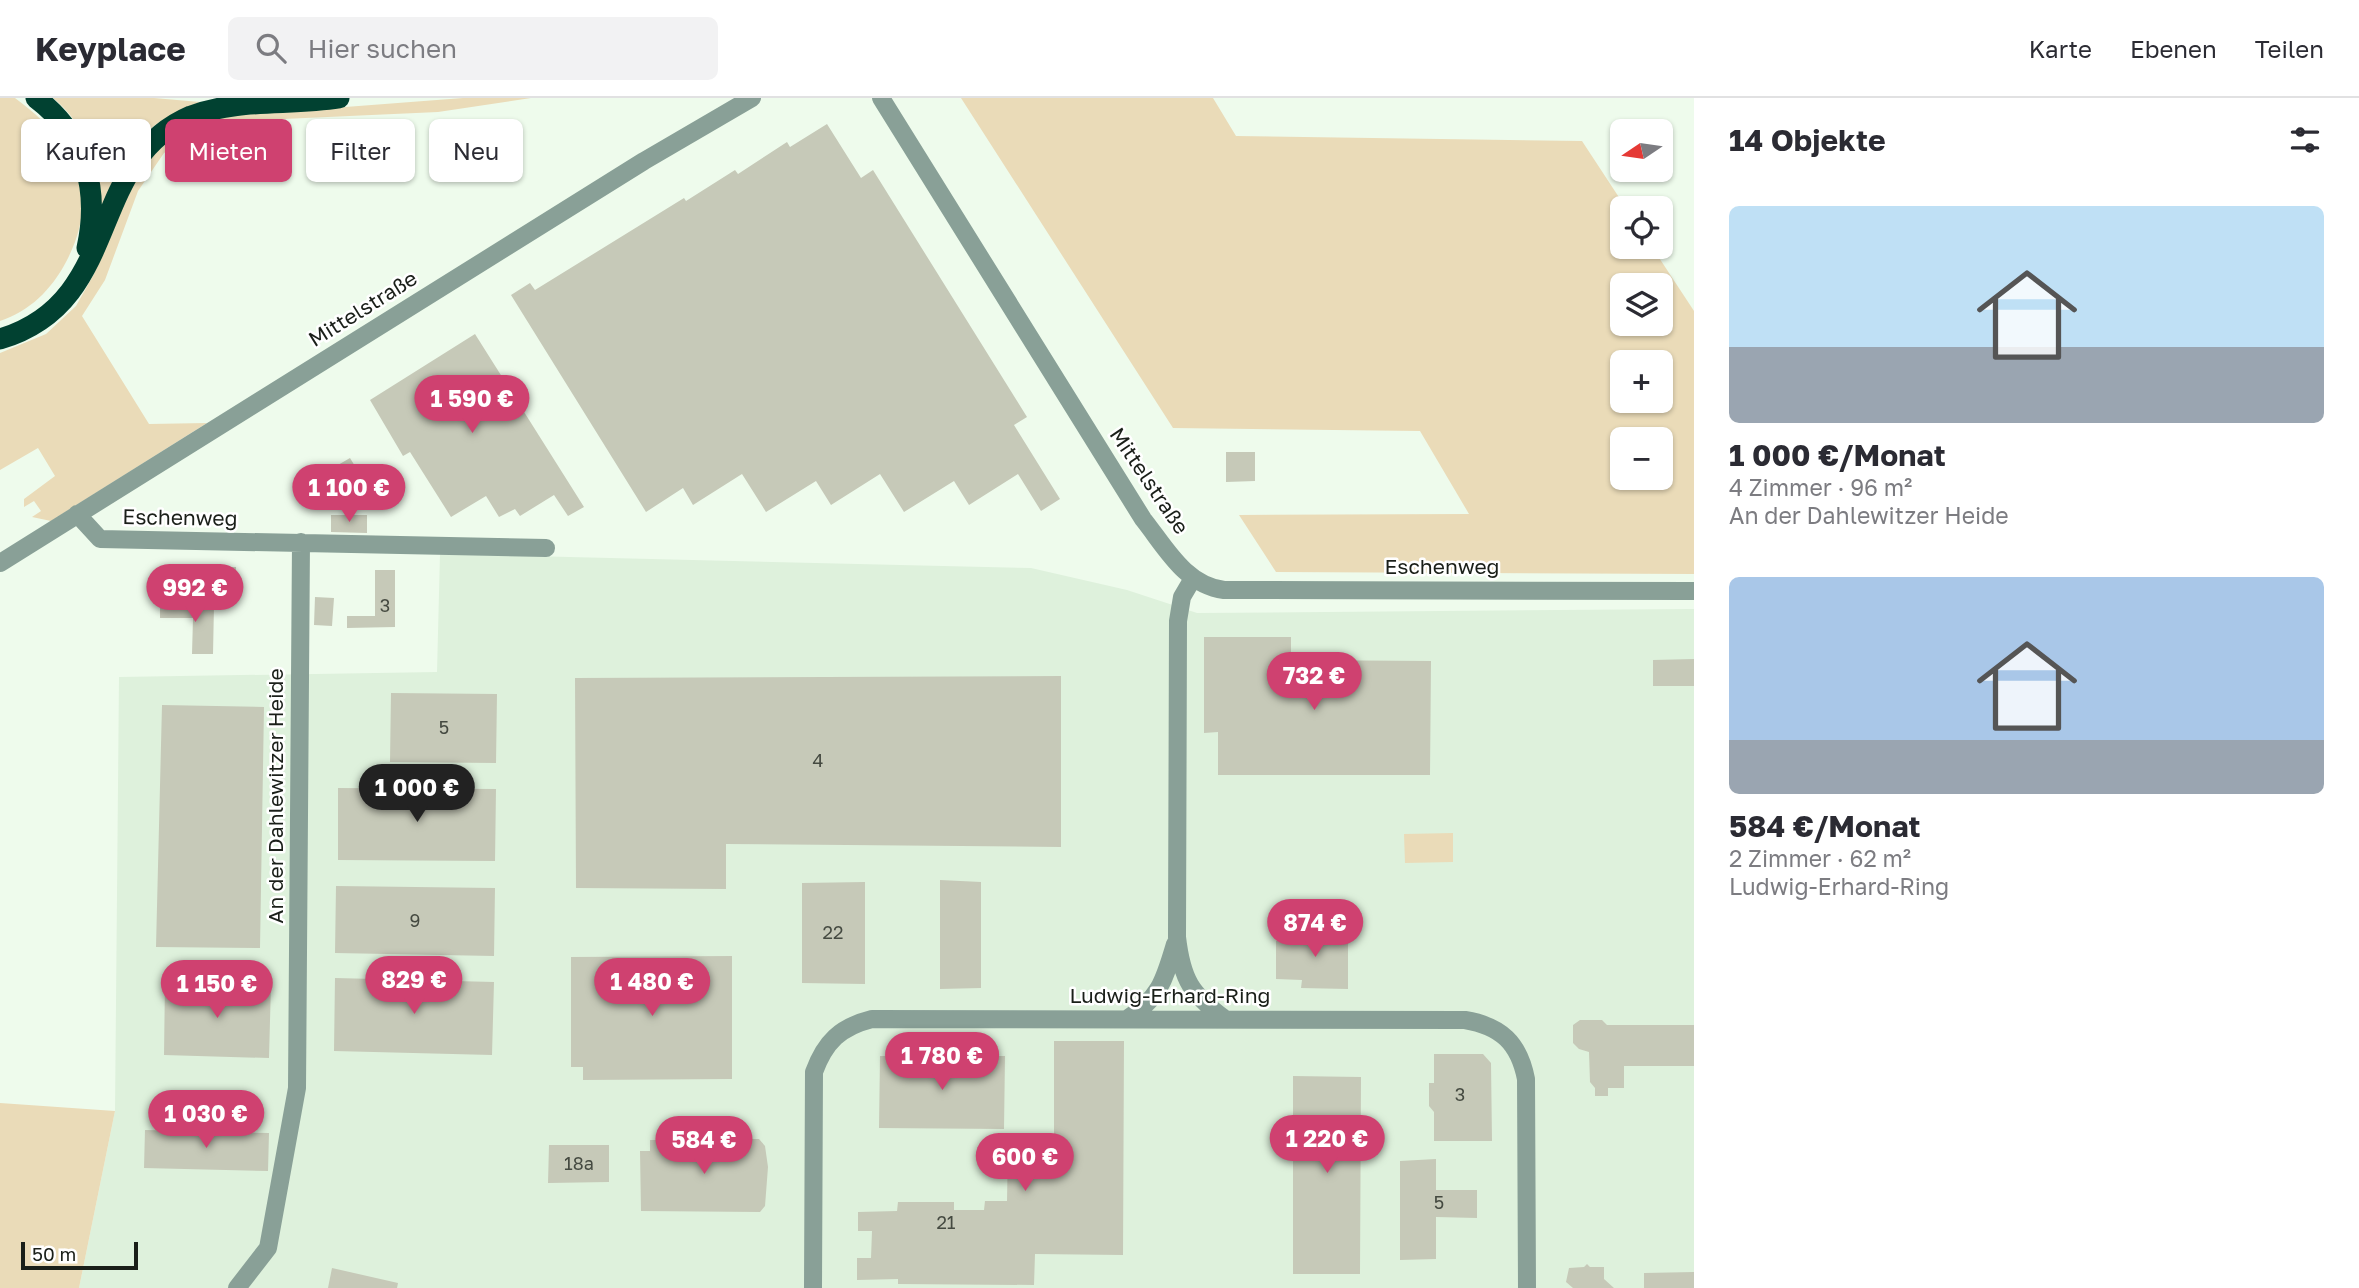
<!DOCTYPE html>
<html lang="de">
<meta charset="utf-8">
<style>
body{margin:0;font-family:"Golos Text",sans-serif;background:#f2f2f3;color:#2b2b33;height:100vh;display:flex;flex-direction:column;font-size:26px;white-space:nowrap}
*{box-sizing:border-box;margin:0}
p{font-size:23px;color:#7c7c81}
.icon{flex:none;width:38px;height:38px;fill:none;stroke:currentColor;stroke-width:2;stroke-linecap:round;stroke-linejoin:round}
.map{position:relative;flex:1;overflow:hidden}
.panel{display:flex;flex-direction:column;background:#fff;width:665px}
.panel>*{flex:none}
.banner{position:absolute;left:21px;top:21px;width:665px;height:63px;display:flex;gap:14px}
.needle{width:46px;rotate:257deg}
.fabs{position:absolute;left:1610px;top:21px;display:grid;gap:14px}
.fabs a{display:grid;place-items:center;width:63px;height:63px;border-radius:10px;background:#fff;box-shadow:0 2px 5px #0004;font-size:35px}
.scale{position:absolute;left:21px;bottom:18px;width:117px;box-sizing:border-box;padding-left:7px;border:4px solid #1a1f19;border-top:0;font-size:19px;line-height:24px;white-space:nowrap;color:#1a1f19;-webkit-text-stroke:5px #fff;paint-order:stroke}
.price{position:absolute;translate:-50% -60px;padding:0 16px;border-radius:24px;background:#cf4170;color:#fff;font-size:23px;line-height:46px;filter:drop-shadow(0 2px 4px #0008)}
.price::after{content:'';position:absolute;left:50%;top:42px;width:21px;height:16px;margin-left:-10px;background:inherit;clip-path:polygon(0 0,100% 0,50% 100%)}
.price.current{background:#222;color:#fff}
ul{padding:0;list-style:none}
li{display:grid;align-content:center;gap:14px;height:371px;padding:0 35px}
li span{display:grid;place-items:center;height:217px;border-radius:10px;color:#555}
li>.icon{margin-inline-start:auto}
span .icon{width:126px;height:126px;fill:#fffc;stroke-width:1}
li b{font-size:30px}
h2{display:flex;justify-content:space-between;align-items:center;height:84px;padding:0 35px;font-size:30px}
.pill{padding:0 24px;border-radius:10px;background:#fff;box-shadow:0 2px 5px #0004;font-size:24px;line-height:63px}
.pill.current{background:#cf4170;color:#fff}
header{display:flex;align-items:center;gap:42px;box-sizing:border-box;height:98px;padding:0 35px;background:#fff;border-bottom:2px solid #e1e1e2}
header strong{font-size:33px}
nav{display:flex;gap:38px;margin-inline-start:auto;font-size:24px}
.search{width:490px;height:63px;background:#f2f2f3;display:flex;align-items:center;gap:18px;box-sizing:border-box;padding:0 24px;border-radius:10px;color:#7c7c81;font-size:26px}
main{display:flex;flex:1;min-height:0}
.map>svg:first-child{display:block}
.built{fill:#def1dc}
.green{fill:#eadbb8;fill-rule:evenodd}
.building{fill:#c6c9b8}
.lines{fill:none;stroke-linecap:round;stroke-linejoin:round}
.street{stroke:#89a097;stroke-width:18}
.highway{stroke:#014131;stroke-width:21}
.labels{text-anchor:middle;stroke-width:5;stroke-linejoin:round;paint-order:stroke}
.number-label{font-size:18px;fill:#454a41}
.street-label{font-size:21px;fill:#1a1f19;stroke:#fff}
</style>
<header>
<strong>Keyplace</strong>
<div class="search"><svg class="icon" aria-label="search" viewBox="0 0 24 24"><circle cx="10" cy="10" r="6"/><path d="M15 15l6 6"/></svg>Hier suchen</div>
<nav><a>Karte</a><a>Ebenen</a><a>Teilen</a></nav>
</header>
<main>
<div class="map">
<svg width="1694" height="1190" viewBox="0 0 1694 1190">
<rect width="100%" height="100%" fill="#eefbec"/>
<path class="built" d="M 440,456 L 1031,470 L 1127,492 L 1197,515 L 1694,511 L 1694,1190 L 79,1190 L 115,1013 L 119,579 L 437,574 Z"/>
<path class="green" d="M 0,0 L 15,0 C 74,43 103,94 66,164 C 51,192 30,213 0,223 Z
M 53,0 L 154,0 L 200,4 C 142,25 122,55 101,112 C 99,68 88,29 53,0 Z
M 463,0 L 531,0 L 438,14 L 261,22 L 199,34 L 164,55 L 138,93 L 105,182 L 82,218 L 149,326 L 207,325 L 51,423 L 32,419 L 41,413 L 34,403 L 24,409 L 24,401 L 55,378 L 38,350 L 0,372 L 0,255 L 46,236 L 76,208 L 94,176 L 124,96 L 155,49 L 202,20 Z
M 961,0 L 1213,0 L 1236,38 L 1582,43 L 1626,110 L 1622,110 L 1622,149 L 1652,149 L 1694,213 L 1694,476 L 1276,474 L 1239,417 L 1469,416 L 1420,333 L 1173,330 ZM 1622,187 L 1661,187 L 1661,226 L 1622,226 ZM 1661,264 L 1661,303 L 1622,303 L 1622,264 ZM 1661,341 L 1661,380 L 1622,380 L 1622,341 Z
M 1453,735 L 1453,764 L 1405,765 L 1404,736 Z
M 0,1005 L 115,1013 L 79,1190 L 0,1190 Z"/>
<path class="building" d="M 827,26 L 861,80 L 873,72 L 1027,319 L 1014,327 L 1060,401 L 1041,413 L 1018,376 L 969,407 L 954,383 L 904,414 L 880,376 L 831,407 L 816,383 L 766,414 L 742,376 L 693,407 L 683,390 L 646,414 L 511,197 L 530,185 L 535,192 L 684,100 L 686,103 L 735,72 L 738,76 L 787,44 L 790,49 Z
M 475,236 L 584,409 L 568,418 L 554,397 L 520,418 L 515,411 L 499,419 L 486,398 L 451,419 L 410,354 L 403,358 L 370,302 Z
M 1226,354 L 1255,354 L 1255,383 L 1226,384 Z
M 350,360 L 369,391 L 346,404 L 331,371 Z
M 331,417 L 367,417 L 367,435 L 331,434 Z
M 213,469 L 236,469 L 236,490 L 213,490 Z
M 375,472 L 395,472 L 395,529 L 347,530 L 347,518 L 375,518 Z
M 315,499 L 334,500 L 332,528 L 314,527 Z
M 160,506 L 214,507 L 213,556 L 192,556 L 193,520 L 160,520 Z
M 1204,539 L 1291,539 L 1291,562 L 1431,563 L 1430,677 L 1218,677 L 1218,634 L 1204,635 Z
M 1694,561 L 1694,588 L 1653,588 L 1653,562 Z
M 1061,578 L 1061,749 L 726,746 L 726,791 L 576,790 L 575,580 Z
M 391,595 L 497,596 L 496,665 L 390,664 Z
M 162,607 L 264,609 L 260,850 L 156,849 Z
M 338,690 L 496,691 L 495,763 L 338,762 Z
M 940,782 L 981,784 L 981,890 L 940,891 Z
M 865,784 L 865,886 L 802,885 L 802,785 Z
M 336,788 L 495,790 L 494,858 L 335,855 Z
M 1296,830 L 1348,831 L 1348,891 L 1301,890 L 1302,882 L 1276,881 L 1276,843 L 1295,844 Z
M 732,858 L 732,981 L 583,982 L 583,969 L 571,969 L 571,859 Z
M 335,880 L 494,884 L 492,957 L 334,953 Z
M 165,884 L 271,886 L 269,960 L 164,957 Z
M 1580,922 L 1602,922 L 1607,927 L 1694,927 L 1694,968 L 1624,968 L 1624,990 L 1608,990 L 1608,998 L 1595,998 L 1595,990 L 1590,984 L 1589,954 L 1579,951 L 1573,945 L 1573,927 Z
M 1054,943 L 1124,943 L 1123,1157 L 1035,1156 L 1034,1187 L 898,1186 L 898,1181 L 857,1182 L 857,1160 L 871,1160 L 872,1133 L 858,1133 L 858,1114 L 897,1113 L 898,1104 L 954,1104 L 954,1112 L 984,1112 L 985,1103 L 1007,1103 L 1008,1047 L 1054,1045 Z
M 1434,956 L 1483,956 L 1491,965 L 1492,1043 L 1434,1043 L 1434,1014 L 1429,1008 L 1429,985 L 1434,985 Z
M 880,958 L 1005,958 L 1004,1031 L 879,1030 Z
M 1293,978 L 1361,979 L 1360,1176 L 1293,1176 Z
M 145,1032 L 269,1035 L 268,1073 L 144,1070 Z
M 759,1041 L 765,1048 L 768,1069 L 765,1108 L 760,1114 L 641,1113 L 640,1053 L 650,1053 L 650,1042 Z
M 549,1047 L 609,1047 L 609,1084 L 548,1085 Z
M 1436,1061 L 1436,1092 L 1477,1092 L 1477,1120 L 1436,1119 L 1436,1161 L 1400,1162 L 1400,1063 Z
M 1587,1166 L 1590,1169 L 1604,1169 L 1604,1181 L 1614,1190 L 1573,1190 L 1566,1184 L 1569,1170 L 1584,1169 Z
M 332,1170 L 398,1185 L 397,1190 L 328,1190 Z
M 1694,1174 L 1694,1190 L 1644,1190 L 1644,1175 Z"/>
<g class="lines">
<path class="street" d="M 881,0 L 1143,421 C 1166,450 1185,487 1224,492 L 1694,493
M 77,416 L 100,441 L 546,450
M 0,465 L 644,63 L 752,0
M 1192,482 L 1182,499 L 1178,523 L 1177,839 C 1182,882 1191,896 1225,921
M 1127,921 C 1160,899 1164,883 1175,846
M 237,1190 L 268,1150 L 297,990 L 301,444
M 813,1190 L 814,974 C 825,944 840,929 872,921 L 1465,922 C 1501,928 1519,945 1526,981 L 1527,1190"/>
<path class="highway" d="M 36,0 C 85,37 100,91 87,150
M 0,241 C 125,204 84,64 191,18 C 240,0 289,8 339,0"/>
</g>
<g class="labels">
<g class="number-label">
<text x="385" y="514">3</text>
<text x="444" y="636">5</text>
<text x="818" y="669">4</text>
<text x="415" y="829">9</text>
<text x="833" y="841">22</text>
<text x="1460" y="1003">3</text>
<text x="579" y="1072">18a</text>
<text x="1439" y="1111">5</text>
<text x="946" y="1131">21</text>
</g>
<g class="street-label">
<text transform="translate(363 211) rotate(-32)" y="7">Mittelstraße</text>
<text transform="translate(1149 383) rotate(56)" y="7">Mittelstraße</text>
<text transform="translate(180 420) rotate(1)" y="7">Eschenweg</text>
<text x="1442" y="476">Eschenweg</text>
<text transform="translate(276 698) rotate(-90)" y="7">An der Dahlewitzer Heide</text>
<text x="1170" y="905">Ludwig-Erhard-Ring</text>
</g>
</g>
</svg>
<div class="fabs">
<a><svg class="needle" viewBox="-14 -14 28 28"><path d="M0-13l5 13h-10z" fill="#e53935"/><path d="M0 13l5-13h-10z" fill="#7c7c81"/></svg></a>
<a><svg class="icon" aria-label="locate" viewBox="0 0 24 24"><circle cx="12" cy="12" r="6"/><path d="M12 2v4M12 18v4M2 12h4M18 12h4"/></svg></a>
<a><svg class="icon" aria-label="layers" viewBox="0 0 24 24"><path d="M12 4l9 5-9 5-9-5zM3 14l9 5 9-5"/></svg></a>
<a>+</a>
<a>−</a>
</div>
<div class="scale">50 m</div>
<b class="price" style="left:472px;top:337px">1 590 €</b>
<b class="price" style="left:349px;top:426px">1 100 €</b>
<b class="price" style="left:195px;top:526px">992 €</b>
<b class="price" style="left:1314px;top:614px">732 €</b>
<b class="price current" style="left:417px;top:726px">1 000 €</b>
<b class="price" style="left:1315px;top:861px">874 €</b>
<b class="price" style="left:414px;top:918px">829 €</b>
<b class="price" style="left:652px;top:920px">1 480 €</b>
<b class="price" style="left:217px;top:922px">1 150 €</b>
<b class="price" style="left:942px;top:994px">1 780 €</b>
<b class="price" style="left:206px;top:1052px">1 030 €</b>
<b class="price" style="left:1327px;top:1077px">1 220 €</b>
<b class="price" style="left:704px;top:1078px">584 €</b>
<b class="price" style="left:1025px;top:1095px">600 €</b>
<div class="banner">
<a class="pill">Kaufen</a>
<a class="pill current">Mieten</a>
<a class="pill">Filter</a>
<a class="pill">Neu</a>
</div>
</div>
<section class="panel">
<h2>14 Objekte<svg class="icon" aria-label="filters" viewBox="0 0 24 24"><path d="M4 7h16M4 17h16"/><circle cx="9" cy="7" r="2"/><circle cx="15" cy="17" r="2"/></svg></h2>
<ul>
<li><span style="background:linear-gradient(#bfe0f5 65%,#9aa5b1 0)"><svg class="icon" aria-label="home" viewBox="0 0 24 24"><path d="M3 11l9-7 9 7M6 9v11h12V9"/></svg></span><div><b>1 000 €/Monat</b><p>4 Zimmer · 96 m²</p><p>An der Dahlewitzer Heide</p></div></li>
<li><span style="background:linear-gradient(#a9c7e8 75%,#9aa5b1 0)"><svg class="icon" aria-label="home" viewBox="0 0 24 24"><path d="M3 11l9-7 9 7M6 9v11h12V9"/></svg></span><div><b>584 €/Monat</b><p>2 Zimmer · 62 m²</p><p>Ludwig-Erhard-Ring</p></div></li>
</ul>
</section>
</main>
